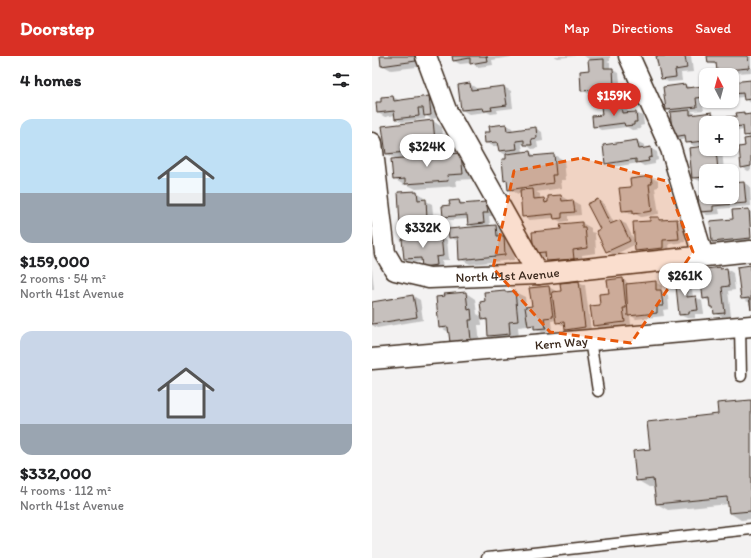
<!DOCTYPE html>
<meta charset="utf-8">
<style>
body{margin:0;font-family:Itim,sans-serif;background:#f6f6f6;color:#202124;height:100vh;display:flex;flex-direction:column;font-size:15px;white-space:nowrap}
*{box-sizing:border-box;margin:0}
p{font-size:13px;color:#757577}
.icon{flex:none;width:22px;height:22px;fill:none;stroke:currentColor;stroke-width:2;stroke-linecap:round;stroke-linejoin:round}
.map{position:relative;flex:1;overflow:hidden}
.side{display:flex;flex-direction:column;background:#fff;width:372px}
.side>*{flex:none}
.needle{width:26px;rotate:354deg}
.tools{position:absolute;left:327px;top:12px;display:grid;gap:8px}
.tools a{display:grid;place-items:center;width:40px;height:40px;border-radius:8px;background:#fff;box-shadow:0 1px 3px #0004;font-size:20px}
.price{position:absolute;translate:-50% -34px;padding:0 9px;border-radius:14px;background:#fff;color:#222;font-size:13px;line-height:26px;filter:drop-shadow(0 1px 2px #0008)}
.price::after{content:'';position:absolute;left:50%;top:24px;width:12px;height:9px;margin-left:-6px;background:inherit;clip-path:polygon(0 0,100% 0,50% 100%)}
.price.selected{background:#d93025;color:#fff}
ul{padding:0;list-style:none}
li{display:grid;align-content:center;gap:8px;height:212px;padding:0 20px}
li span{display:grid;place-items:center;height:124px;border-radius:12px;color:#555}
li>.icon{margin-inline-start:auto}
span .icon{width:72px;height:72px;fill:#fffc;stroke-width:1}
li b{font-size:17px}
h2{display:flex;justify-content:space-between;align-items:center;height:48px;padding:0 20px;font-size:17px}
header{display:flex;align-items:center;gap:24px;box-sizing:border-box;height:56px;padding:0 20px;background:#d93025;color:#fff}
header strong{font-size:19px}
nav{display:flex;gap:22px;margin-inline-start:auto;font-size:14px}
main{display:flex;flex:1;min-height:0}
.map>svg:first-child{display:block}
.shadow{fill:#0003}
.building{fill:#c6c0bd;stroke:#3b2a1e}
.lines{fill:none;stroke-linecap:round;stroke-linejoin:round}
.service-casing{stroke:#3b2a1e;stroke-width:13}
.minor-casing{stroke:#3b2a1e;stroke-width:23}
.service{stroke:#fff;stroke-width:10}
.minor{stroke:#fff;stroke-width:20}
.marked{fill:#e8590c;fill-opacity:0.2;stroke:#e8590c;stroke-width:3;stroke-dasharray:8 5;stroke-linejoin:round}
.labels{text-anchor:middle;stroke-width:3;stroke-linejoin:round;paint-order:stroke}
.street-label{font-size:13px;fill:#3b2a1e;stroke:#fff}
</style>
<header>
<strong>Doorstep</strong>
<nav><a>Map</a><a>Directions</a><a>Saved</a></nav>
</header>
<main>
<section class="side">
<h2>4 homes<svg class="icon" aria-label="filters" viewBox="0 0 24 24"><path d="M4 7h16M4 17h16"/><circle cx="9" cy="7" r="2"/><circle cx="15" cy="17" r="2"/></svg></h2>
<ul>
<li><span style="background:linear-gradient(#bfe0f5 60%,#9aa5b1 0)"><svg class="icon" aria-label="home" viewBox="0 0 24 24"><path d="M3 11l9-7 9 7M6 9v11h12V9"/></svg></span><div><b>$159,000</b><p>2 rooms · 54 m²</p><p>North 41st Avenue</p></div></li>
<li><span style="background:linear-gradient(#c9d6e8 75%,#9aa5b1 0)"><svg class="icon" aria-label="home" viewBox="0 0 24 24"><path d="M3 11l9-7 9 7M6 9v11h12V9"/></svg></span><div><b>$332,000</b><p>4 rooms · 112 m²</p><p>North 41st Avenue</p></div></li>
</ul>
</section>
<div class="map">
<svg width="379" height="502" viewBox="0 0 379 502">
<rect width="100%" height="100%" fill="#f3f2f2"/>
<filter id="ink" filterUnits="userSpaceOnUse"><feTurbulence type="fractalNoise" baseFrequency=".025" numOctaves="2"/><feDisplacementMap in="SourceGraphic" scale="8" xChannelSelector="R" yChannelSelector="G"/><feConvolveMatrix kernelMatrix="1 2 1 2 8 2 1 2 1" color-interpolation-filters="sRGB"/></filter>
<g filter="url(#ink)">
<path class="shadow" d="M 9,0 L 47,0 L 53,10 L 19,14 L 10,9 Z
M 81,0 L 139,0 L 139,1 L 120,4 L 121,9 L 106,11 L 99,7 L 88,8 L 82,5 Z
M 182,0 L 204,0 L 186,2 Z
M 212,0 L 238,0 L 238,5 L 235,6 L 238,7 L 238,13 L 247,17 L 249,35 L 237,36 L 238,41 L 230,42 L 223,38 L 217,38 L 210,34 L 218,15 L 220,5 Z
M 285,0 L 319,0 L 321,16 L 309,17 L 310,25 L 296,26 L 290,22 Z
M 336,0 L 379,0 L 379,16 L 353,18 L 346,14 L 346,10 L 337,6 Z
M 379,25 L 379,47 L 373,43 L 372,41 L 360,42 L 360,27 Z
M 98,28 L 104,32 L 105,34 L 132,31 L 139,35 L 141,52 L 125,54 L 126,57 L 119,58 L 115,56 L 97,58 L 90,54 Z
M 313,29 L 319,32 L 332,31 L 334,32 L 335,45 L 330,46 L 332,54 L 319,55 L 325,59 L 340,57 L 346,61 L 347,67 L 334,67 L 334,89 L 322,90 L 315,86 L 315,83 L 308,84 L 302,80 L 299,56 L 295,54 L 292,32 Z
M 21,41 L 27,44 L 56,41 L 63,45 L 65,62 L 59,63 L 53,59 L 53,63 L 30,66 L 24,63 L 23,59 L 13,61 L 6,57 L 10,47 Z
M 249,49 L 255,53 L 256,57 L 264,57 L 271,60 L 272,69 L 268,70 L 269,73 L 260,74 L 255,71 L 229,74 L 222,70 L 231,60 Z
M 372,57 L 377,60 L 379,59 L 379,83 L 373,79 L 373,74 L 364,75 L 360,73 L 360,67 L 356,67 Z
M 61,65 L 70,71 L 72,90 L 62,92 L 63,100 L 89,98 L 98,104 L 100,123 L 84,124 L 85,130 L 44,133 L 36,129 L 32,129 L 22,123 L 25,103 L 15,98 Z
M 134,69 L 140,72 L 141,75 L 163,72 L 170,76 L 171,85 L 165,86 L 166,92 L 160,93 L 153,88 L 150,88 L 151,97 L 158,96 L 165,101 L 182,99 L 192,104 L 194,124 L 189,124 L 190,132 L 164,136 L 168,138 L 168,143 L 172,143 L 177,146 L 189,140 L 196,144 L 196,145 L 201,145 L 208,149 L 209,159 L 196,160 L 196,165 L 189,166 L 182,162 L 157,164 L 151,160 L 149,138 L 146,138 L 137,133 L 136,125 L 133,124 L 135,104 L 134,99 L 127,95 L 127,90 L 121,90 L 114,87 L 119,77 Z
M 379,83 L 379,114 L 376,115 L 370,111 L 374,91 Z
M 265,85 L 272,89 L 272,93 L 278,92 L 285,96 L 286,104 L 283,105 L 283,108 L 272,110 L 267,107 L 241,111 L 234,107 Z
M 334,91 L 334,93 L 350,94 L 352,115 L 334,115 L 334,125 L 328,125 L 321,122 Z
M 279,121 L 286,125 L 286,131 L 283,132 L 287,158 L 269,161 L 263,158 L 258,158 L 251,154 L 260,132 Z
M 372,127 L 378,130 L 379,150 L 347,153 L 348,158 L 335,159 L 328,155 L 334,140 L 360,141 L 360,128 Z
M 45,136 L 51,140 L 52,144 L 60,148 L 62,167 L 44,168 L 44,171 L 35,172 L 28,168 Z
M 226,144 L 232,148 L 242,167 L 247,165 L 254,168 L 264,188 L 242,199 L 235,195 L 229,174 Z
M 87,145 L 94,149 L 114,147 L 121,150 L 122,160 L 117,160 L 118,170 L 124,170 L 134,175 L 134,182 L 141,186 L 142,204 L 98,208 L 88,203 L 87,186 L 78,181 L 103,172 L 97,168 L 97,163 L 78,164 L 72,161 L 79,150 Z
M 377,154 L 379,155 L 379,186 L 348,189 L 341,185 L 362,164 Z
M 286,162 L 292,165 L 305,164 L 312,167 L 313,186 L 297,188 L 298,196 L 271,198 L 264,194 Z
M 210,167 L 219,172 L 219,176 L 223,177 L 224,197 L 210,199 L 211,208 L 185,210 L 175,205 L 175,202 L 172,202 L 163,197 L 190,174 Z
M 51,178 L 55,181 L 69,180 L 75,184 L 77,204 L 70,204 L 71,213 L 57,214 L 51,210 L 50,205 L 40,207 L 33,203 L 44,182 Z
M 379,210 L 379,247 L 379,245 L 376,246 L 369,242 Z
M 0,212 L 2,233 L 0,233 Z
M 348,212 L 351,214 L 355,213 L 361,217 L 363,234 L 356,235 L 359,260 L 350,261 L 343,257 L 343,252 L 339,250 L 338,246 L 332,242 Z
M 313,220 L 319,224 L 321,242 L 324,241 L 330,245 L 332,258 L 323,258 L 323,262 L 315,262 L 308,259 Z
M 251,223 L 257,228 L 283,226 L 290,230 L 290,235 L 296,239 L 297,253 L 291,254 L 292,260 L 264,263 L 258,259 L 259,269 L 228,273 L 221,269 L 230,250 L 238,238 Z
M 207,226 L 213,229 L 219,274 L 201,277 L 194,273 L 194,270 L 192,270 L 185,266 L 185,264 L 179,265 L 180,275 L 170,276 L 155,268 L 155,270 L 146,271 L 147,283 L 127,285 L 117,280 L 116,266 L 109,262 L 110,269 L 106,269 L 108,289 L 88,291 L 79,286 L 78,277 L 68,271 L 94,237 L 103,243 L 105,258 L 110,261 L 114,246 L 132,235 L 135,237 L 143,236 L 153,241 L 154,252 L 161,251 L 158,233 L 177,231 L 184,235 L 184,237 L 190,236 Z
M 41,240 L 48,244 L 51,264 L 5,272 L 0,269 L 0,247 Z
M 379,345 L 379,463 L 369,464 L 358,457 L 357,448 L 296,454 L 285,448 L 283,431 L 277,431 L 265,424 L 279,394 L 347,359 Z"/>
<path class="building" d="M 8,0 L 43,0 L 44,5 L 9,10 Z
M 80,0 L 116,0 L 114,0 L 115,5 L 98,8 L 98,2 L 81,5 Z
M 284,0 L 313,0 L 315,12 L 303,14 L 304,21 L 289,23 Z
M 335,0 L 376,0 L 377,12 L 345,15 L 344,7 L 336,7 Z
M 232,3 L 232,12 L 241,12 L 242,32 L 231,33 L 232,38 L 222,39 L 222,34 L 209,35 L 208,15 L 217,14 L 216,4 Z
M 379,24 L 379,43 L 372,44 L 371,37 L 360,38 L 360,26 Z
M 98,27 L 99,34 L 132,30 L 135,49 L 119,51 L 120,54 L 112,55 L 111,52 L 89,54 L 86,29 Z
M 313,28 L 314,32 L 332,30 L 334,41 L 324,42 L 325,51 L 294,54 L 291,31 Z
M 21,40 L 22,45 L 57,40 L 59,59 L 52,60 L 51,52 L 46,52 L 47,60 L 23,63 L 22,55 L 5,57 L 4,46 L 9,46 L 9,41 Z
M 249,48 L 250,57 L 264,56 L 265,66 L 262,66 L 262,69 L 253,70 L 252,67 L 221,71 L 220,60 L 230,59 L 229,50 Z
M 318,54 L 318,59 L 340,56 L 341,67 L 334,67 L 334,77 L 331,77 L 332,85 L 314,87 L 313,79 L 301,81 L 298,56 Z
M 372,56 L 372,59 L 379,58 L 379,79 L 372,80 L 371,70 L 360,71 L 360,67 L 355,67 L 355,61 L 365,60 L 364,57 Z
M 61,64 L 63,85 L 53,87 L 54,94 L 14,98 L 10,70 Z
M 134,68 L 135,75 L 164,71 L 165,82 L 159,83 L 160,89 L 152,89 L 152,84 L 144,85 L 145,93 L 127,95 L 125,86 L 113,87 L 112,76 L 118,76 L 117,70 Z
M 379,82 L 379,110 L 369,112 L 367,91 L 373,90 L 372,83 Z
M 265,84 L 267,93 L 279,91 L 280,101 L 276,102 L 277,105 L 264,107 L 264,103 L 233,108 L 231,89 Z
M 334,90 L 334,93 L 344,93 L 346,115 L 334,115 L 334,121 L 320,122 L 317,92 Z
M 158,95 L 159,100 L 182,98 L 184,119 L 180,119 L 181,127 L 136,134 L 135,124 L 132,125 L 130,103 L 134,103 L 134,98 Z
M 89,97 L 91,118 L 75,119 L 76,125 L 33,128 L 33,123 L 21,124 L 19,103 Z
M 279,120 L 280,128 L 277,128 L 280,155 L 261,158 L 261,154 L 250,155 L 247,132 L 259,131 L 258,123 Z
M 372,126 L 374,147 L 341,150 L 341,155 L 327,156 L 326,140 L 334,139 L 334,141 L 360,141 L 360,127 Z
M 161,133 L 162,143 L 172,142 L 173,147 L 176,146 L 176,140 L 189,139 L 190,145 L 201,144 L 203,156 L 190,157 L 190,162 L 182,163 L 181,158 L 150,161 L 148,134 Z
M 45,135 L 46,144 L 54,143 L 55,163 L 38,165 L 38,167 L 28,168 L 26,136 Z
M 226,143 L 238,168 L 248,164 L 258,185 L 234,196 L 224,175 L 228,173 L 215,148 Z
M 87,144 L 88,148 L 114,146 L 116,157 L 111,157 L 112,167 L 96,169 L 95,159 L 71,161 L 70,150 L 78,149 L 77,145 Z
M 377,153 L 379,182 L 340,186 L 338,165 L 361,163 L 360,154 Z
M 278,161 L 287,161 L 287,164 L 305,163 L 307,183 L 291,184 L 291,192 L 263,195 L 261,166 L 278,165 Z
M 210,166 L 210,171 L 213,171 L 215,192 L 201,194 L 202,203 L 174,205 L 173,196 L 162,197 L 160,176 L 189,173 L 188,168 Z
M 124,169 L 125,180 L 132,180 L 133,199 L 87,204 L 86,181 L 77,182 L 76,173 Z
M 51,177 L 51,180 L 69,179 L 71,200 L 64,201 L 65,209 L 50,211 L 49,202 L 32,203 L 30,183 L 43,181 L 42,178 Z
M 379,209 L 379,254 L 377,242 L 369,243 L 365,211 Z
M 348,211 L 348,213 L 355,212 L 357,230 L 350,231 L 353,257 L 342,258 L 341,251 L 338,251 L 337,242 L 331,243 L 328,214 Z
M 313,219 L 315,241 L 324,240 L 326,254 L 317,255 L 317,258 L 307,259 L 303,220 Z
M 251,222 L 254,252 L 251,252 L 253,266 L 221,270 L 218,250 L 228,249 L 227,238 L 237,237 L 235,224 Z
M 207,225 L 213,271 L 193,274 L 192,266 L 184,267 L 180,236 L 189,235 L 188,227 Z
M 284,225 L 284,234 L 289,234 L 291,250 L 285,250 L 285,257 L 256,260 L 254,228 Z
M 177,230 L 181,261 L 172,262 L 174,272 L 162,273 L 162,269 L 156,270 L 153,251 L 160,250 L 157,232 Z
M 133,234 L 133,236 L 143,235 L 146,265 L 137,266 L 138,278 L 116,280 L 115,263 L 110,264 L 108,246 L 113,245 L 112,236 Z
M 94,236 L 96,254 L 99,253 L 100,264 L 97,264 L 99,284 L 78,286 L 76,271 L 67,272 L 64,241 L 73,240 L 72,238 Z
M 41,239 L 45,261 L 0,268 L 0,246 Z
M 379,344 L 379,455 L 357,457 L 355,441 L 284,448 L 281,423 L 264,425 L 261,395 L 278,393 L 275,366 L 346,358 L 345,347 Z"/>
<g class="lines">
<g class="service-casing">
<path id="service" d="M 368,271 L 369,320
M 218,284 L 226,335
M 115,502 L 379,473"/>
</g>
<g class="minor-casing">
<g id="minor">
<path d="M 54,0 L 74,54 L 166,218"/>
<path d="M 257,0 L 299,93 L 331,200"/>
<path id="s1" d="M 0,87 L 13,197 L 23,214 L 57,222 L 166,218 L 379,195"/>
<path id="s2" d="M 0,303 L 379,270"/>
</g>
</g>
<use href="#service" class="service"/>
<use href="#minor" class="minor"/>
</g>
</g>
<path class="marked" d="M 210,102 L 294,125 L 321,196 L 259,287 L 178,276 L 121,212 L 142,115 Z"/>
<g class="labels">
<g class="street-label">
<text dy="5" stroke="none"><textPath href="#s1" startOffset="244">North 41st Avenue</textPath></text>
<text dy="5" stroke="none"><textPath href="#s2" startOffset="190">Kern Way</textPath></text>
</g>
</g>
</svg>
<div class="tools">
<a><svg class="needle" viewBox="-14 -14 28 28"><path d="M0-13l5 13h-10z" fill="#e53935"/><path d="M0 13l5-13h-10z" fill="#757577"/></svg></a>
<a>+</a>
<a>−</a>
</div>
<b class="price selected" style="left:242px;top:61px">$159K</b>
<b class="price" style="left:55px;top:112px">$324K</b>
<b class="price" style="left:51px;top:193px">$332K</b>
<b class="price" style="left:313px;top:241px">$261K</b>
</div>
</main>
